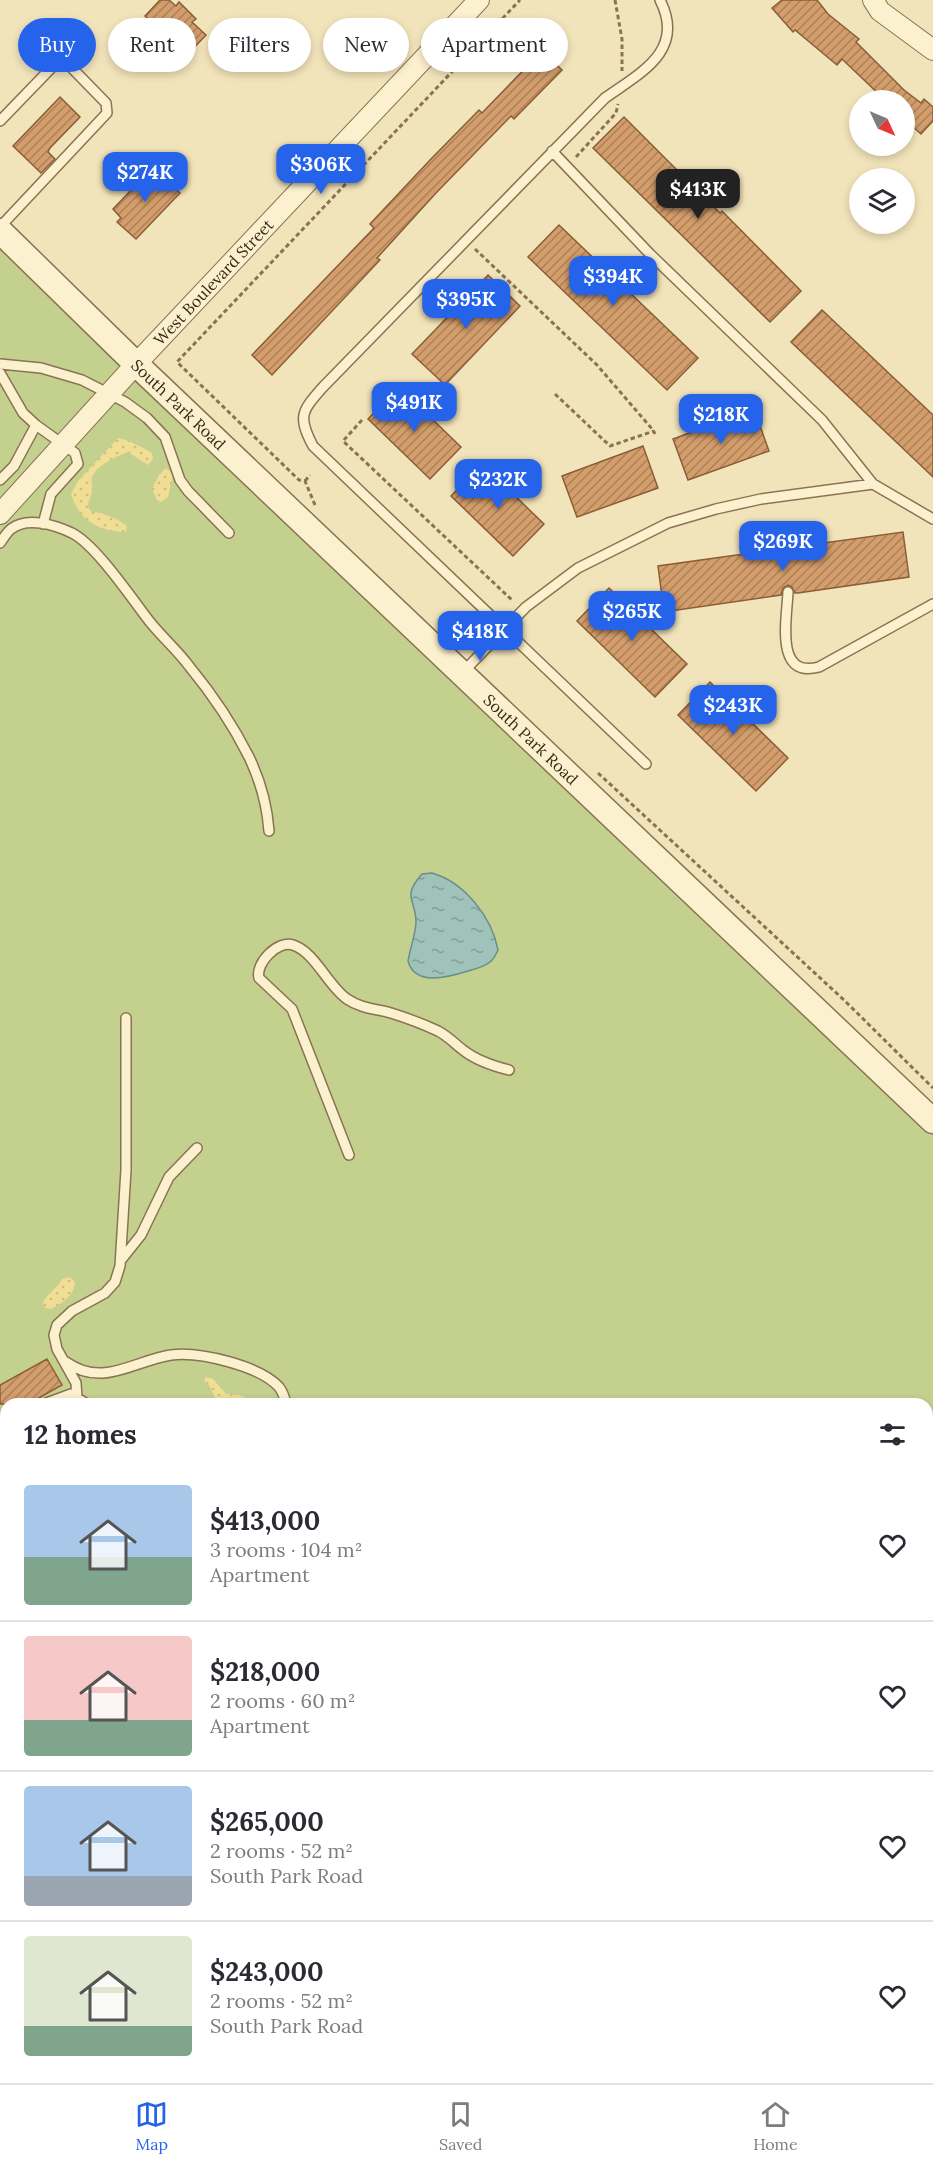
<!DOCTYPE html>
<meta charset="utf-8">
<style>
body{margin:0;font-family:Lora,serif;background:#f7f7f7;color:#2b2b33;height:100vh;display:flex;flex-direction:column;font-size:22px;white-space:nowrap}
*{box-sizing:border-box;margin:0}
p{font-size:20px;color:#7c7c81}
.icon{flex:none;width:33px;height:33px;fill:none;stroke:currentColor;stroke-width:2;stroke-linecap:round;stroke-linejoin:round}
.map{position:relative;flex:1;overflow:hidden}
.details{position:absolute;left:0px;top:1398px;width:933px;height:686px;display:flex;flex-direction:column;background:#fff;border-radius:18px 18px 0 0;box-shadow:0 3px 9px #0003}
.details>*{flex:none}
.guide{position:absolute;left:18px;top:18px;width:600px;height:54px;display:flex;gap:12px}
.needle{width:39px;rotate:134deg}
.fabs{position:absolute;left:849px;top:90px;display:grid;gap:12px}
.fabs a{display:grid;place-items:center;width:66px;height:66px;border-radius:50%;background:#fff;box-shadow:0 3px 9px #0003;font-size:30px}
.price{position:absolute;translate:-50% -51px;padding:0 14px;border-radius:12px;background:#2563eb;color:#fff;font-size:20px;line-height:39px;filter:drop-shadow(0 2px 3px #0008)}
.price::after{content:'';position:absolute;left:50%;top:36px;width:18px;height:14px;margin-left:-9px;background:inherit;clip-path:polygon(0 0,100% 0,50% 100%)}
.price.current{background:#222;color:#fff}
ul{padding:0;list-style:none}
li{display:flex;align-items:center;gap:18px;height:150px;padding:0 24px}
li+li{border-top:2px solid #e1e1e2}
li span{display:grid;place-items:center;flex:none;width:168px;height:120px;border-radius:6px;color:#555}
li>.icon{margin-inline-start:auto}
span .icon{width:72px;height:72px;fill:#fffc;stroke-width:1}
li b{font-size:26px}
h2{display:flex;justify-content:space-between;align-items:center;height:72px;padding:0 24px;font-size:26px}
.chip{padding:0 21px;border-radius:27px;background:#fff;box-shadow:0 3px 9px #0003;font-size:21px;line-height:54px}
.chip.current{background:#2563eb;color:#fff}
.dock{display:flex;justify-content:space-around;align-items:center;height:84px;border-top:2px solid #e1e1e2;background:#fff;font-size:16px;color:#7c7c81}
.dock a{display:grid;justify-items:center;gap:3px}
.dock .current{color:#2563eb}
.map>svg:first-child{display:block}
.green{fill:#c4d08e}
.sand{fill:url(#sand-dots)}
.park{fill:url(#park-tufts)}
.water{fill:url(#water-ripples);stroke:#669088;stroke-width:1.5}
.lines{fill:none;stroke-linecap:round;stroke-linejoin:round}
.river{stroke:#9fc2ba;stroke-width:32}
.building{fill:url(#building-hatch);stroke:#8b5d37;stroke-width:1.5}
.service-casing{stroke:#8a7353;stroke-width:12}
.minor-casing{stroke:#8a7353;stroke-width:22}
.tertiary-casing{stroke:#8a7353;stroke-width:27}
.path{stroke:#8a7353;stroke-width:3;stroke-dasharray:4.5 3;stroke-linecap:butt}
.service{stroke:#fcf1ce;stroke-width:9}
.minor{stroke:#fcf1ce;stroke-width:20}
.tertiary{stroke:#fcf1ce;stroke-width:24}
.labels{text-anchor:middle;stroke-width:6;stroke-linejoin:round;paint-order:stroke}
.street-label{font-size:16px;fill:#372a19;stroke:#f8eeca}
</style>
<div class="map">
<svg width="933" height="2083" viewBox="0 0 933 2083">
<defs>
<pattern id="sand-dots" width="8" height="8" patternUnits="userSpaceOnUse" patternTransform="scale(1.5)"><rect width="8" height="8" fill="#f1de94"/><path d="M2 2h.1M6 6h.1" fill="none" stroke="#cfbf7f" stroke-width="1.8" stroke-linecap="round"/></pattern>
<pattern id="park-tufts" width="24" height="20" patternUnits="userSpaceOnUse" patternTransform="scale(1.5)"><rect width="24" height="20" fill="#c4d08e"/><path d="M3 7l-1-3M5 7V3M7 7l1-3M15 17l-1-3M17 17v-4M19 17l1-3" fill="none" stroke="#a9b37a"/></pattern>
<pattern id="water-ripples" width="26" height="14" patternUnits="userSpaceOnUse" patternTransform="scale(1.5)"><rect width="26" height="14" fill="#9fc2ba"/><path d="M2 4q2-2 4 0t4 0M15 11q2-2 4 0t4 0" fill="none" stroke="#829e96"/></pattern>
<pattern id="building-hatch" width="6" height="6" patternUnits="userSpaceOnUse" patternTransform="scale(1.5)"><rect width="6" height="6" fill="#d49e6c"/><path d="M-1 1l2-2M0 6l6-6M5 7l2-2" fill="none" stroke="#ad8158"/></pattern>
</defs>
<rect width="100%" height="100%" fill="#f2e4ba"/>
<path class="green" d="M 0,229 L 933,1120 L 933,1622 L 927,1627 L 927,1404 L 6,1404 L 6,1557 L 0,1554 Z"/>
<path class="sand" d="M 118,438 C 126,439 144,448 152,453 L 153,459 L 148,465 L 128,452 C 117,456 97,465 93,476 C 90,482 93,485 92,491 C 91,500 84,504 92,512 C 103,512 118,519 127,526 L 126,532 C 99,531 80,522 71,494 L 78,481 Z
M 166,468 L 173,475 L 168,497 L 161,502 L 157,500 L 152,489 L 159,475 Z
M 70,1277 L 75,1282 C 75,1295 61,1304 51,1309 L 45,1308 L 43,1303 C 47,1293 57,1289 62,1279 Z
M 206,1377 L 213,1379 L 226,1394 L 243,1396 L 248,1401 L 246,1404 L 218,1404 L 209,1385 L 204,1380 Z"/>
<path class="park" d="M 0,1553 L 6,1556 L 6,2078 L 927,2078 L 927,2065 L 933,2069 L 933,2083 L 0,2083 Z"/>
<path class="water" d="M 432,873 C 464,882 492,917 498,950 C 496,954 494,959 490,962 C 484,967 475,969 468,971 C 449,977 415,987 408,961 C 410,949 415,936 416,923 C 416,898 401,898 422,874 Z"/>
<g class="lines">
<path class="river" d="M 0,1644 L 6,1647
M 717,2078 L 723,2083"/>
</g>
<path class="building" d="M 160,0 L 169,0 L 176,6 L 179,2 L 196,19 L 192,22 L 206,35 L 186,56 L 145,16 Z
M 782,0 L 817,0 L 828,14 L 859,39 L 856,42 L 904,90 L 921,103 L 924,99 L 933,107 L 933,121 L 921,134 L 904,119 L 904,100 L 885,100 L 842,59 L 837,65 L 795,30 L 793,32 L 772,8 Z
M 282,27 L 291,54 L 250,67 L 242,41 Z
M 542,51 L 562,70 L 514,119 L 511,116 L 436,193 L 377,258 L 380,260 L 272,375 L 252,355 L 374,228 L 370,224 L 430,160 L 479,110 L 482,113 Z
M 60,97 L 80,117 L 50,148 L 48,152 L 55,159 L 41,173 L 13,146 Z
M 624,117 L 720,213 L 722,211 L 801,291 L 770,322 L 593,148 Z
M 153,167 L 180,193 L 136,239 L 117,222 L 121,218 L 113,209 Z
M 559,225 L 698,358 L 667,390 L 528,257 Z
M 488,275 L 520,306 L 445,385 L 412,354 Z
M 822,310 L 933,415 L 933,477 L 791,342 Z
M 399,387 L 461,447 L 430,479 L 368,419 Z
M 754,409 L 769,451 L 688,480 L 673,439 Z
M 643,446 L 658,488 L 577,517 L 562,476 Z
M 482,464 L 544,524 L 513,556 L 451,496 Z
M 903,532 L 909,577 L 798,593 L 795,593 L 792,587 L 788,585 L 783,588 L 781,595 L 664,612 L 658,566 Z
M 609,588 L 687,664 L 655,697 L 577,621 Z
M 710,682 L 788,758 L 756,791 L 678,715 Z
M 47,1359 L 62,1385 L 28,1404 L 0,1404 L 0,1385 Z"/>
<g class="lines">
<g class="service-casing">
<path id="service" d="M 0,121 L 57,62 L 66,62 L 106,103 L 107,113 L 0,227
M 552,151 L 650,254 L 822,420 L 873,484
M 0,364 L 41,368 L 82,380 L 125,402 L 147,418 L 165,437 L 180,480 L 188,491 L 229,533
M 0,373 L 23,413 L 36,425 L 75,453 L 78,464 L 51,494 L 43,524
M 0,480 L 14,466 L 36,425
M 0,543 C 3,539 7,532 11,529 C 27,516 55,525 72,533 C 96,545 132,599 150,622 C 162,637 177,650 189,666 C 212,694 233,725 249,757 C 261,782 267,804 269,831
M 788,592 C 787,618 774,679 819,667 L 933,604
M 463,672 L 526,607 L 578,568 L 668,523 L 716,509 L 761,499 L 873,484 L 933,519
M 646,764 L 313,446 C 297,416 302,411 323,387 L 605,98 C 640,73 686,51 660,0
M 349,1155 L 292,1009 L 259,978 C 255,963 278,940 293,945 C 315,952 328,986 347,999 C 360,1008 376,1009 391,1013 C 407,1018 423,1024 438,1031 C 448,1036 455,1044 463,1050 C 477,1061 493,1066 509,1070
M 121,1260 L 141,1235 L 169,1177 L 197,1148
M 66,1362 C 103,1388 133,1361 171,1355 C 199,1351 260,1366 279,1387 C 282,1391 285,1399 286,1404
M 77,1398 L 76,1383 L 57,1349 L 54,1335 L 57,1325 L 72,1311 L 105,1293 L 115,1282 L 120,1266 L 126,1170 L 126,1018
M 44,1404 L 71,1394 L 87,1404
M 927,1422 L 933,1428
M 0,1428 L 6,1424
M 927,1538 L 933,1533
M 0,1554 L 6,1557
M 867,2078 L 870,2083
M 906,2078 L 913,2083"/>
</g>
<g class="minor-casing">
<g id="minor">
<path d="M 873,0 L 880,11 L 933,50"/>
<path id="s1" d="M 0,514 L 136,364 L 479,0"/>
<path d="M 0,1698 L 6,1702"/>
<path d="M 927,1823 L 933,1817"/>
<path d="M 424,2078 L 438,2083"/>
</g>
</g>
<g class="tertiary-casing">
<g id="tertiary">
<path id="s2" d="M 0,231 L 136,364 L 933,1121"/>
</g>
</g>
<path class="path" d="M 615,0 L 622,39 L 622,71
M 576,157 L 616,113 L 618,104
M 475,249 L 597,365 L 653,430 L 655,434
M 555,394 L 610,446 L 654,431
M 362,420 L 343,441 L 513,601
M 305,481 L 310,475
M 315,505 L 305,481 L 299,480 L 177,362 L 520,0
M 598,773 L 844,1000 L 933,1088
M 776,2078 L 788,2083"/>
<use href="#service" class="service"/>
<use href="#minor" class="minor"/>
<use href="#tertiary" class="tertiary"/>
</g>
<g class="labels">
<g class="street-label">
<text dy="6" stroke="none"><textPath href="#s1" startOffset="315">West Boulevard Street</textPath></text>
<text dy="6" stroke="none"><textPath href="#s2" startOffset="249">South Park Road</textPath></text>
<text dy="6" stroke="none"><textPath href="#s2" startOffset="735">South Park Road</textPath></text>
</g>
</g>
</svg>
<div class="fabs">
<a><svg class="needle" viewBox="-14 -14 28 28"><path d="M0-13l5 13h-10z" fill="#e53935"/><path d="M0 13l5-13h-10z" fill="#7c7c81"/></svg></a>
<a><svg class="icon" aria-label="layers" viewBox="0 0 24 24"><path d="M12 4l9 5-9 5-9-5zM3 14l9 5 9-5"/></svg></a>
</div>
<b class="price" style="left:321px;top:195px">$306K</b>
<b class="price" style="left:145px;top:203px">$274K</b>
<b class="price current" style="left:698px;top:220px">$413K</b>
<b class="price" style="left:613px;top:307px">$394K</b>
<b class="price" style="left:466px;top:330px">$395K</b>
<b class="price" style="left:414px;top:433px">$491K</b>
<b class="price" style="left:721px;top:445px">$218K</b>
<b class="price" style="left:498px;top:510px">$232K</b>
<b class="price" style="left:783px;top:572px">$269K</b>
<b class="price" style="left:632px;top:642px">$265K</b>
<b class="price" style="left:480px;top:662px">$418K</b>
<b class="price" style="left:733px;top:736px">$243K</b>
<div class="guide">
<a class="chip current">Buy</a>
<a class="chip">Rent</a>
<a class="chip">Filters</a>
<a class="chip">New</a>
<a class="chip">Apartment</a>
</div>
<section class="details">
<h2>12 homes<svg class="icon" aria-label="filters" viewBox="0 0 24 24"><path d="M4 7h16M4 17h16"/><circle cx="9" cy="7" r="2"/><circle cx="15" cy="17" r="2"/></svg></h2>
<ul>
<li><span style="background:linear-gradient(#a9c7e8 60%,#7fa58c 0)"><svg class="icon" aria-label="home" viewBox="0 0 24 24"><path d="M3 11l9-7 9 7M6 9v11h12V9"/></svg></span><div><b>$413,000</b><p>3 rooms · 104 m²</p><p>Apartment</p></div><svg class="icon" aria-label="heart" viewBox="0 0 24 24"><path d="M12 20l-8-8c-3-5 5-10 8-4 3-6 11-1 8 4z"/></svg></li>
<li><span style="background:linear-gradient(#f6c9c9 70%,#7fa58c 0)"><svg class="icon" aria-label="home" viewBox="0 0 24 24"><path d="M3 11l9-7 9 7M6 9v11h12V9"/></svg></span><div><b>$218,000</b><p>2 rooms · 60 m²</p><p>Apartment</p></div><svg class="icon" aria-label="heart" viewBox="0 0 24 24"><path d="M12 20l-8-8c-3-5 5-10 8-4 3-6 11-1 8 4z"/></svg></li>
<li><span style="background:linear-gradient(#a9c7e8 75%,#9aa5b1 0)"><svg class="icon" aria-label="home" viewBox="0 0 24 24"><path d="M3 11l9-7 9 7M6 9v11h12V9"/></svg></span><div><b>$265,000</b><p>2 rooms · 52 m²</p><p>South Park Road</p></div><svg class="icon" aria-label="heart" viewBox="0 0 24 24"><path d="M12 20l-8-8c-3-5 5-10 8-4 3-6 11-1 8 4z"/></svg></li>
<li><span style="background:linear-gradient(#dfe7d0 75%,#7fa58c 0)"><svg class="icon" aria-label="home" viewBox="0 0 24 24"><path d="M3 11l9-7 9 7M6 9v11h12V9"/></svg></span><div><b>$243,000</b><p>2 rooms · 52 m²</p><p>South Park Road</p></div><svg class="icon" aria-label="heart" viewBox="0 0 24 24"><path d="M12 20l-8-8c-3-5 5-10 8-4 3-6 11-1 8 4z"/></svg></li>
</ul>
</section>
</div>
<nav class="dock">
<a class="current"><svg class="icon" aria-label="map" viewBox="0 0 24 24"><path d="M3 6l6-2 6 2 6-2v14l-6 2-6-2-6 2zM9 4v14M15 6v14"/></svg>Map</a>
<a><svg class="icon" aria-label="saved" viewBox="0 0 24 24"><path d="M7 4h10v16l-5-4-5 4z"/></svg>Saved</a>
<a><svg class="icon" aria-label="home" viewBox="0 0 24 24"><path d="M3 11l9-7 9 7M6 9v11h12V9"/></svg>Home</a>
</nav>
